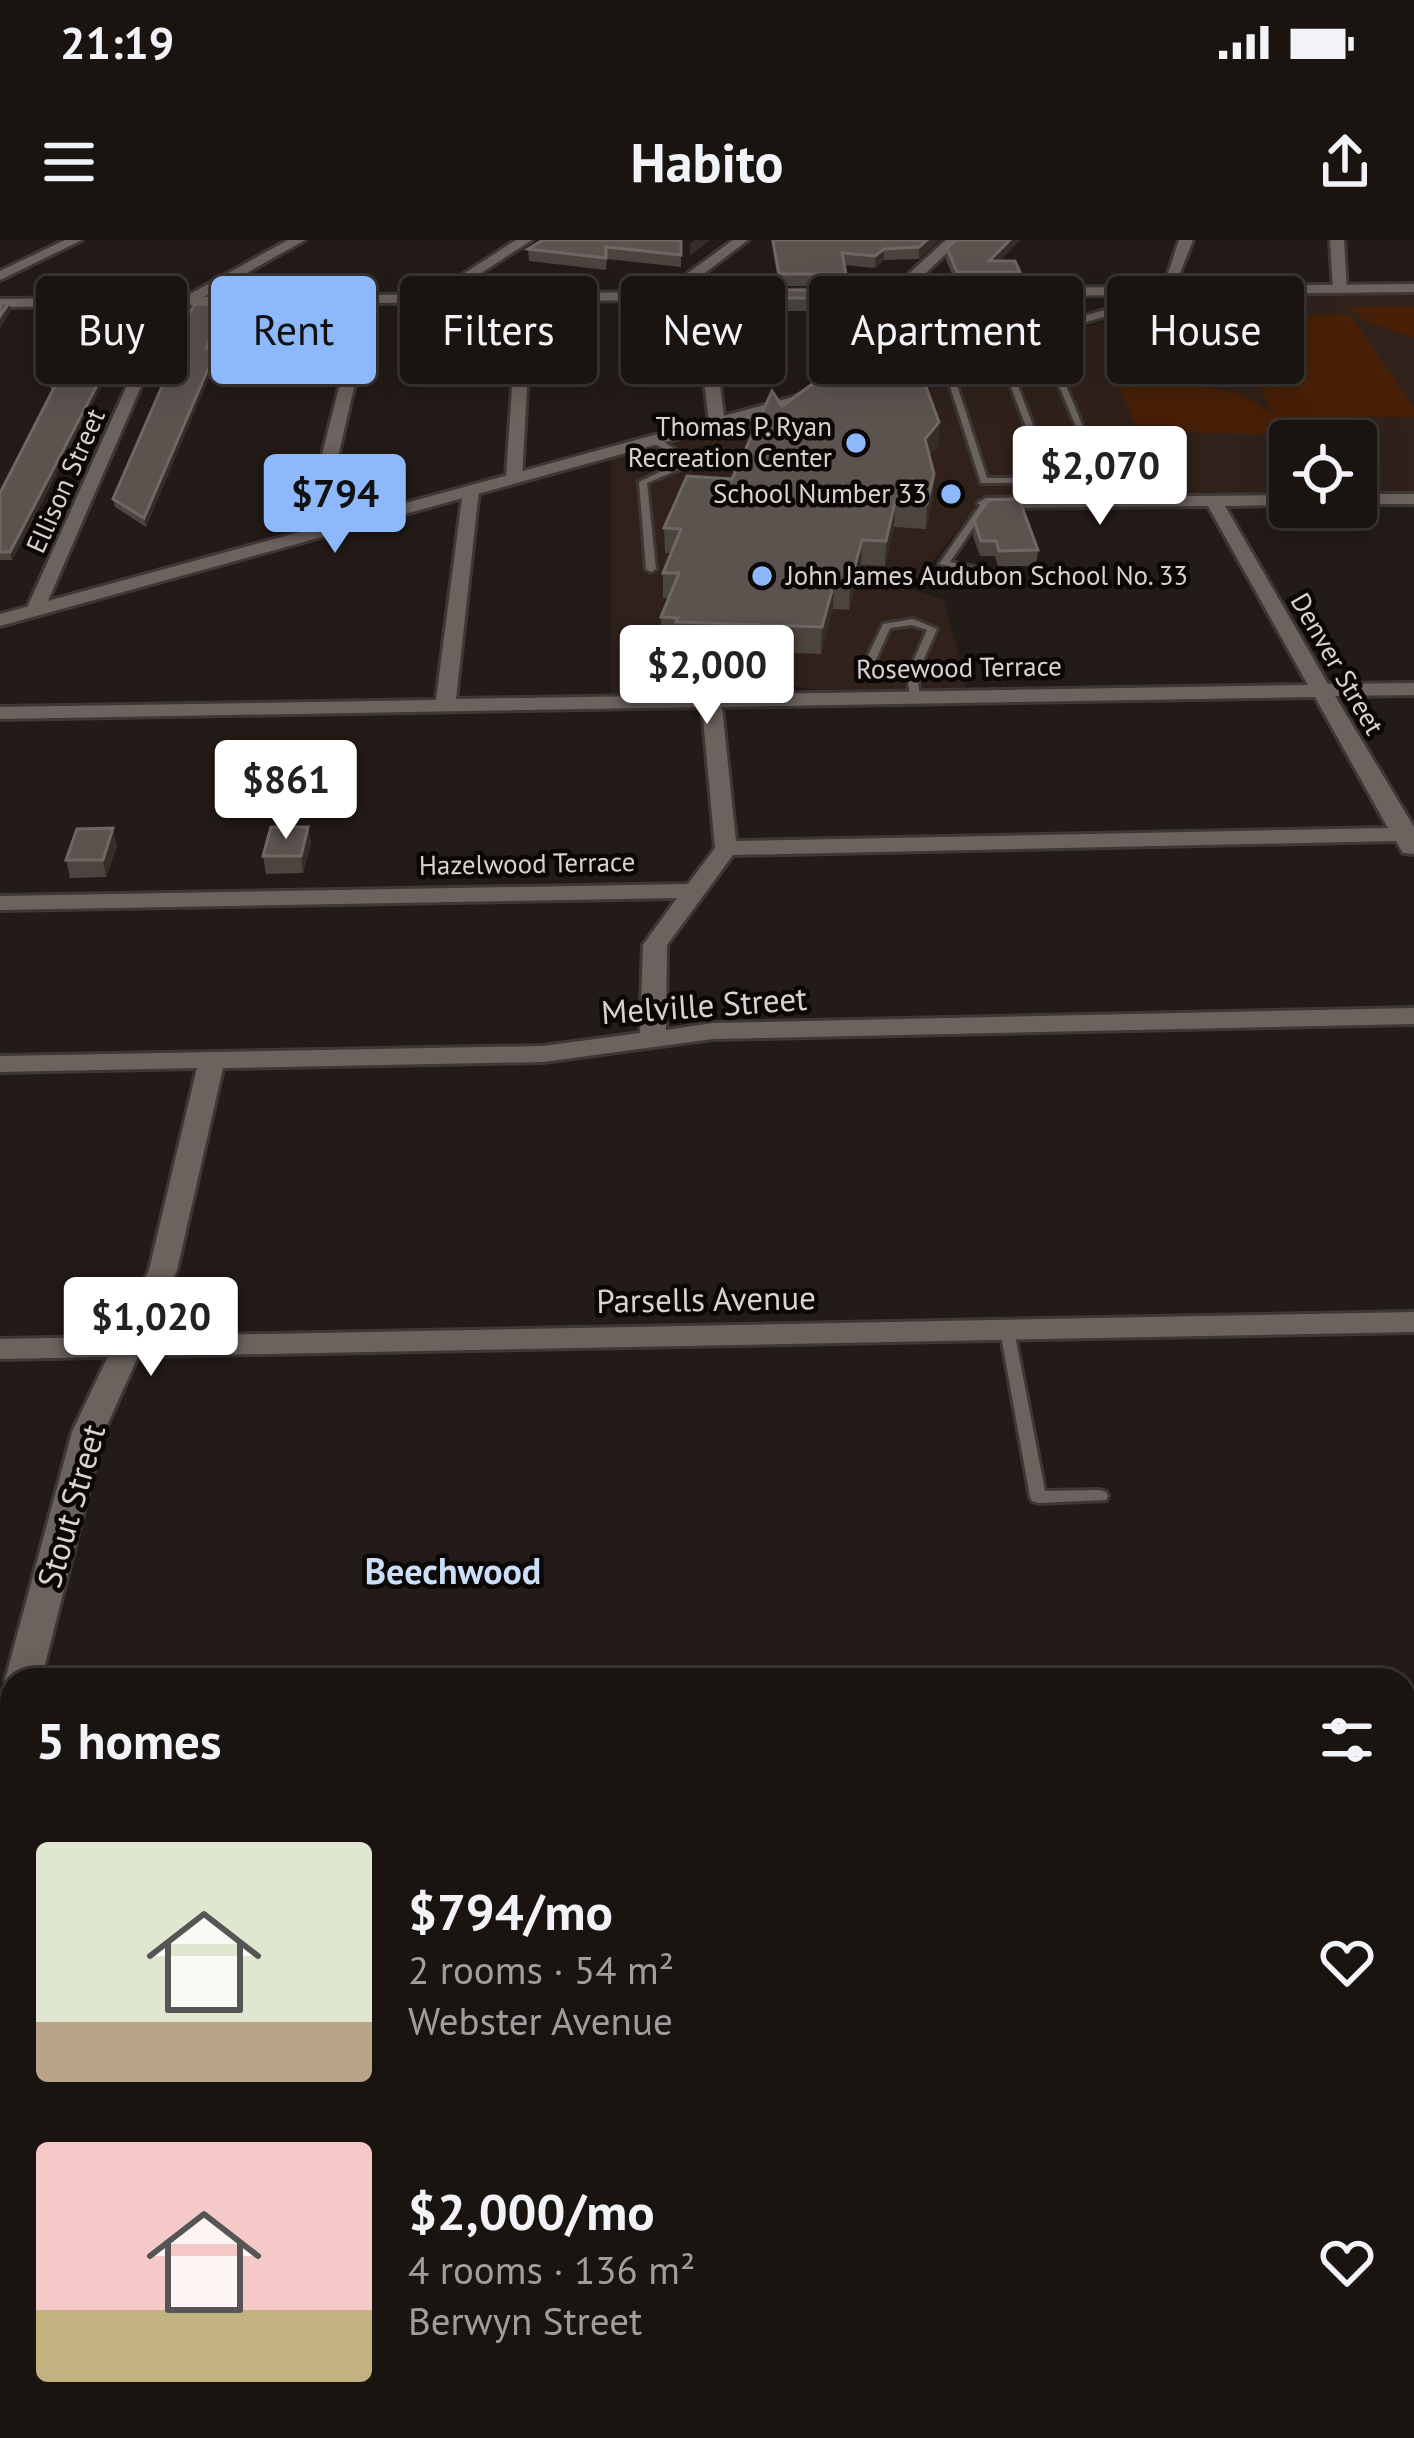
<!DOCTYPE html>
<meta charset="utf-8">
<style>
body{margin:0;font-family:"PT Sans",sans-serif;background:#231d1a;color:#f1f3f6;height:100vh;display:flex;flex-direction:column;font-size:45px;white-space:nowrap}
*{box-sizing:border-box;margin:0}
p{font-size:39px;color:#9f9e9f}
.icon{flex:none;width:66px;height:66px;fill:none;stroke:currentColor;stroke-width:2;stroke-linecap:round;stroke-linejoin:round}
.map{position:relative;flex:1;overflow:hidden}
.panel{position:absolute;left:0px;top:1428px;width:1416px;height:771px;display:flex;flex-direction:column;background:#1a1411;border-radius:36px 36px 0 0;box-shadow:0 6px 30px #0003,0 0 0 3px #383331}
.panel>*{flex:none}
.top-card{position:absolute;left:36px;top:36px;width:1344px;height:108px;display:flex;gap:24px}
.fabs{position:absolute;left:1269px;top:180px;display:grid;gap:24px}
.fabs a{display:grid;place-items:center;width:108px;height:108px;border-radius:12px;background:#1a1411;box-shadow:0 6px 30px #0003,0 0 0 3px #383331;font-size:60px}
.price{position:absolute;translate:-50% -102px;padding:0 27px;border-radius:12px;background:#fff;color:#222;font-size:39px;line-height:78px;filter:drop-shadow(0 3px 6px #0008)}
.price::after{content:'';position:absolute;left:50%;top:72px;width:36px;height:27px;margin-left:-18px;background:inherit;clip-path:polygon(0 0,100% 0,50% 100%)}
.price.on{background:#8db9fc;color:#111}
ul{padding:0;list-style:none}
li{display:flex;align-items:center;gap:36px;height:300px;padding:0 36px}
li span{display:grid;place-items:center;flex:none;width:336px;height:240px;border-radius:12px;color:#555}
li>.icon{margin-inline-start:auto}
span .icon{width:144px;height:144px;fill:#fffc;stroke-width:1}
li b{font-size:51px}
h2{display:flex;justify-content:space-between;align-items:center;height:144px;padding:0 36px;font-size:51px}
.tag{padding:0 42px;border-radius:12px;background:#1a1411;box-shadow:0 6px 30px #0003,0 0 0 3px #383331;font-size:42px;line-height:108px}
.tag.on{background:#8db9fc;color:#111}
.status{display:flex;justify-content:space-between;align-items:center;height:84px;padding:0 60px;background:#1a1411;direction:ltr}
.status svg{height:33px;fill:currentColor}
header{display:flex;justify-content:space-between;align-items:center;height:156px;padding:0 36px;background:#1a1411;font-size:54px;font-weight:600}
.map>svg:first-child{display:block}
.built{fill:#30221b}
.green{fill:#482007}
.lines{fill:none;stroke-linecap:round;stroke-linejoin:round}
.lane-casing{stroke:#3d3735;stroke-width:6}
.street-casing{stroke:#3d3735;stroke-width:6}
.secondary-casing{stroke:#3d3735;stroke-width:6}
.lane{fill:#6d635e;fill-rule:evenodd}
.street{fill:#6d635e;fill-rule:evenodd}
.secondary{fill:#6d635e;fill-rule:evenodd}
.wall{fill:#4c443f}
.shaded-wall{fill:#362d28}
.building{fill:#5c534f;stroke:#6f6763;stroke-width:3}
.poi-dot{fill:#8db9fc;stroke:#0a0706;stroke-width:4.5}
.labels{text-anchor:middle;stroke-width:9;stroke-linejoin:round;paint-order:stroke}
.far-poi-label{font-size:27px;fill:#d8d3d0;stroke:#0a0706;text-anchor:end}
.far-street-label{font-size:27px;fill:#d8d3d0;stroke:#0a0706}
.street-label{font-size:33px;fill:#d8d3d0;stroke:#0a0706}
.neighbourhood-label{font-size:36px;font-weight:bold;fill:#ccddf7;stroke:#0a0706}
</style>
<div class="status"><b>21:19</b><svg viewBox="0 0 49 12"><path d="M0 12V9h3v3zM5 12V6h3v6zM10 12V3h3v9zM15 12V0h3v12zM26 1h20v11H26zM47 4h2v5h-2z"/></svg></div>
<header><svg class="icon" aria-label="menu" viewBox="0 0 24 24"><path d="M4 6h16M4 12h16M4 18h16"/></svg>Habito<svg class="icon" aria-label="share" viewBox="0 0 24 24"><path d="M12 15V3M7 8l5-5 5 5M5 13v7h14v-7"/></svg></header>
<div class="map">
<svg width="1414" height="2198" viewBox="0 0 1414 2198">
<rect width="100%" height="100%" fill="#231b17"/>
<path class="built" d="M 1414,52 L 1414,254 L 1356,255 L 1356,201 L 1290,201 L 1290,255 L 982,259 L 911,349 L 944,360 L 967,448 L 818,450 L 789,445 L 641,450 L 611,457 L 611,217 L 1160,67 L 1268,54 Z"/>
<path class="green" d="M 1414,66 L 1414,98 L 1366,82 L 1349,67 Z
M 1220,75 L 1350,75 L 1414,167 L 1414,177 L 1278,177 L 1293,195 L 1138,191 L 1116,141 L 1185,144 L 1242,154 L 1275,175 Z
M 1203,95 L 1211,97 L 1225,126 L 1122,124 L 1112,99 Z"/>
<g class="lines">
<g class="lane-casing">
<path id="lane" d="M 1006,101 L 1054,117 L 1106,242 L 981,243 L 949,143 L 912,128 L 919,126 L 950,139 L 1036,116 L 1003,105 ZM 1043,119 L 1048,120 L 1092,224 L 1046,220 L 1015,138 L 1005,129 ZM 998,131 L 1008,139 L 1040,224 L 1094,229 L 1098,238 L 987,238 L 956,142 Z
M 652,198 L 658,198 L 688,218 L 680,229 L 647,243 L 656,329 L 651,332 L 646,329 L 639,242 L 674,225 L 679,219 L 652,202 Z
M 986,260 L 990,263 L 950,322 L 1022,337 L 1022,341 L 939,324 L 983,261 Z
M 913,379 L 937,389 L 917,435 L 920,455 L 915,458 L 910,455 L 907,437 L 863,426 L 883,384 ZM 912,385 L 927,390 L 909,431 L 874,424 L 890,388 Z
M 1007,1085 L 1014,1090 L 1045,1251 L 1100,1250 L 1106,1252 L 1108,1256 L 1106,1260 L 1038,1263 L 1032,1261 L 1030,1257 L 1000,1090 Z"/>
</g>
<g class="street-casing">
<path id="street" d="M 65,0 L 82,0 L 0,40 L 0,31 Z
M 288,0 L 305,0 L 172,75 L 44,370 L 28,374 L 26,370 L 161,70 Z
M 516,0 L 532,0 L 438,61 L 426,58 Z
M 733,0 L 748,0 L 672,58 L 662,58 L 662,52 Z
M 946,0 L 961,0 L 901,56 L 891,56 L 891,50 Z
M 1179,0 L 1193,0 L 1173,51 L 1161,54 Z
M 1330,0 L 1344,0 L 1347,49 L 1340,53 L 1333,49 Z
M 701,51 L 708,55 L 725,183 L 717,188 L 709,183 L 694,55 Z
M 525,53 L 532,57 L 522,238 L 514,243 L 506,238 L 518,57 Z
M 359,92 L 366,96 L 320,294 L 311,299 L 302,294 L 352,96 Z
M 471,245 L 479,250 L 456,459 L 1308,445 L 1208,266 L 986,268 L 977,263 L 986,258 L 1290,255 L 1290,265 L 1225,266 L 1328,444 L 1414,443 L 1414,455 L 1335,456 L 1414,587 L 1414,614 L 1403,613 L 1396,601 L 733,615 L 667,705 L 666,790 L 713,783 L 1414,768 L 1414,784 L 713,799 L 543,822 L 223,828 L 177,1030 L 104,1192 L 41,1440 L 12,1440 L 11,1450 L 5,1440 L 72,1192 L 149,1030 L 197,828 L 0,832 L 0,816 L 543,806 L 640,793 L 643,705 L 677,658 L 0,670 L 0,656 L 688,644 L 715,608 L 702,467 L 0,479 L 0,467 L 436,460 L 463,250 ZM 1315,457 L 1388,588 L 736,601 L 722,467 Z
M 1356,254 L 1414,254 L 1414,264 L 1356,264 Z
M 12,1467 L 12,1538 L 0,1542 L 0,1471 Z
M 1414,1590 L 1414,1622 L 1404,1623 L 1404,1591 Z
M 0,1631 L 12,1631 L 12,1663 L 0,1663 Z"/>
</g>
<g class="secondary-casing">
<path id="secondary" d="M 1414,44 L 1414,52 L 0,67 L 0,59 Z
M 1146,58 L 1158,61 L 884,141 L 871,138 Z
M 804,154 L 812,159 L 810,162 L 0,386 L 0,374 Z
M 1414,1072 L 1414,1092 L 0,1119 L 0,1099 Z"/>
</g>
<use href="#lane" class="lane"/>
<use href="#street" class="street"/>
<use href="#secondary" class="secondary"/>
</g>
<path class="wall" d="M 681,0 L 681,27 L 607,19 L 606,30 L 529,21 L 528,9 Z
M 771,0 L 939,0 L 919,19 L 884,20 L 875,28 L 844,25 L 846,46 L 779,46 Z
M 956,0 L 1020,0 L 1000,21 L 1020,32 L 1019,44 L 956,44 L 946,20 L 947,8 Z
M 964,48 L 1034,60 L 1033,73 L 968,73 L 963,61 Z
M 782,50 L 851,58 L 850,71 L 784,71 Z
M 227,72 L 211,108 L 218,116 L 146,287 L 115,267 L 113,259 L 166,136 L 150,136 L 149,129 L 174,100 Z
M 138,101 L 139,108 L 126,136 L 107,136 L 12,320 L 0,320 L 0,253 L 53,149 L 51,150 L 49,142 Z
M 782,166 L 939,182 L 938,206 L 929,215 L 933,258 L 926,289 L 894,287 L 885,326 L 861,325 L 849,370 L 833,369 L 821,414 L 677,409 L 677,404 L 661,403 L 661,377 L 669,358 L 663,358 L 663,333 L 671,313 L 665,313 L 664,288 L 732,239 Z
M 974,280 L 1038,310 L 1036,326 L 998,326 L 995,316 L 980,316 L 973,296 Z
M 308,587 L 311,604 L 303,633 L 266,634 L 263,616 Z
M 117,606 L 106,637 L 70,638 L 66,620 Z"/>
<path class="shaded-wall" d="M 695,0 L 710,0 L 690,16 L 690,4 Z
M 927,0 L 939,0 L 919,19 L 919,7 Z
M 1010,0 L 1020,0 L 988,33 L 989,21 Z
M 884,9 L 884,20 L 875,28 L 875,16 Z
M 9,63 L 11,71 L 0,88 L 0,76 Z
M 226,64 L 227,72 L 207,116 L 206,108 Z
M 138,101 L 139,108 L 126,136 L 125,129 Z
M 217,108 L 218,116 L 146,287 L 144,278 Z
M 105,130 L 107,136 L 12,320 L 10,312 Z
M 939,182 L 938,206 L 923,222 L 925,199 Z
M 934,234 L 933,258 L 926,289 L 927,264 Z
M 895,262 L 894,287 L 885,326 L 886,301 Z
M 862,300 L 861,325 L 849,370 L 850,344 Z
M 834,343 L 833,369 L 821,414 L 822,387 Z
M 308,587 L 311,604 L 303,633 L 301,616 Z
M 113,588 L 117,606 L 106,637 L 103,620 Z"/>
<path class="building" d="M 543,0 L 681,0 L 681,15 L 606,7 L 606,18 L 528,9 Z
M 773,0 L 927,0 L 919,7 L 884,9 L 875,16 L 842,13 L 846,34 L 779,34 Z
M 956,0 L 1010,0 L 989,21 L 1015,21 L 1020,32 L 957,32 L 947,8 Z
M 964,48 L 1028,48 L 1034,60 L 969,60 Z
M 782,50 L 849,50 L 851,58 L 784,58 Z
M 0,63 L 9,63 L 0,76 Z
M 195,64 L 226,64 L 206,108 L 217,108 L 144,278 L 113,259 L 170,128 L 149,129 L 161,100 L 174,100 Z
M 138,101 L 125,129 L 105,130 L 10,312 L 0,312 L 0,253 L 57,142 L 49,142 L 74,102 Z
M 916,120 L 939,182 L 925,199 L 934,234 L 927,264 L 895,262 L 886,301 L 862,300 L 850,344 L 834,343 L 822,387 L 676,382 L 678,378 L 661,377 L 679,333 L 663,333 L 681,289 L 664,288 L 687,236 L 732,239 L 772,151 L 782,166 L 811,145 Z
M 1019,259 L 1038,310 L 999,311 L 996,301 L 981,301 L 974,280 L 989,260 Z
M 271,587 L 308,587 L 301,616 L 263,616 Z
M 113,588 L 103,620 L 66,620 L 77,589 Z"/>
<g class="poi-dot">
<circle cx="856" cy="203" r="12"/>
<circle cx="951" cy="254" r="12"/>
<circle cx="762" cy="336" r="12"/>
</g>
<g class="labels">
<g class="far-poi-label">
<text x="832" y="196">Thomas P. Ryan<tspan x="832" dy="31">Recreation Center</tspan></text>
<text x="927" y="263">School Number 33</text>
<text x="786" y="345" text-anchor="start">John James Audubon School No. 33</text>
</g>
<g class="far-street-label">
<text transform="translate(66 241) rotate(-66)" y="9">Ellison Street</text>
<text transform="translate(1337 424) rotate(60)" y="9">Denver Street</text>
<text transform="translate(959 428) rotate(-1)" y="9">Rosewood Terrace</text>
<text transform="translate(527 624) rotate(-1)" y="9">Hazelwood Terrace</text>
</g>
<g class="street-label">
<text transform="translate(704 765) rotate(-4)" y="12">Melville Street</text>
<text transform="translate(706 1059) rotate(-1)" y="12">Parsells Avenue</text>
<text transform="translate(71 1266) rotate(-74)" y="12">Stout Street</text>
</g>
<g class="neighbourhood-label">
<text x="453" y="1344">Beechwood</text>
</g>
</g>
</svg>
<div class="fabs">
<a><svg class="icon" aria-label="locate" viewBox="0 0 24 24"><circle cx="12" cy="12" r="6"/><path d="M12 2v4M12 18v4M2 12h4M18 12h4"/></svg></a>
</div>
<b class="price" style="left:1100px;top:288px">$2,070</b>
<b class="price on" style="left:335px;top:316px">$794</b>
<b class="price" style="left:707px;top:487px">$2,000</b>
<b class="price" style="left:286px;top:602px">$861</b>
<b class="price" style="left:151px;top:1139px">$1,020</b>
<div class="top-card">
<a class="tag">Buy</a>
<a class="tag on">Rent</a>
<a class="tag">Filters</a>
<a class="tag">New</a>
<a class="tag">Apartment</a>
<a class="tag">House</a>
</div>
<section class="panel">
<h2>5 homes<svg class="icon" aria-label="filters" viewBox="0 0 24 24"><path d="M4 7h16M4 17h16"/><circle cx="9" cy="7" r="2"/><circle cx="15" cy="17" r="2"/></svg></h2>
<ul>
<li><span style="background:linear-gradient(#dfe7d0 75%,#b9a48a 0)"><svg class="icon" aria-label="home" viewBox="0 0 24 24"><path d="M3 11l9-7 9 7M6 9v11h12V9"/></svg></span><div><b>$794/mo</b><p>2 rooms · 54 m²</p><p>Webster Avenue</p></div><svg class="icon" aria-label="heart" viewBox="0 0 24 24"><path d="M12 20l-8-8c-3-5 5-10 8-4 3-6 11-1 8 4z"/></svg></li>
<li><span style="background:linear-gradient(#f6c9c9 70%,#c2b280 0)"><svg class="icon" aria-label="home" viewBox="0 0 24 24"><path d="M3 11l9-7 9 7M6 9v11h12V9"/></svg></span><div><b>$2,000/mo</b><p>4 rooms · 136 m²</p><p>Berwyn Street</p></div><svg class="icon" aria-label="heart" viewBox="0 0 24 24"><path d="M12 20l-8-8c-3-5 5-10 8-4 3-6 11-1 8 4z"/></svg></li>
</ul>
</section>
</div>
